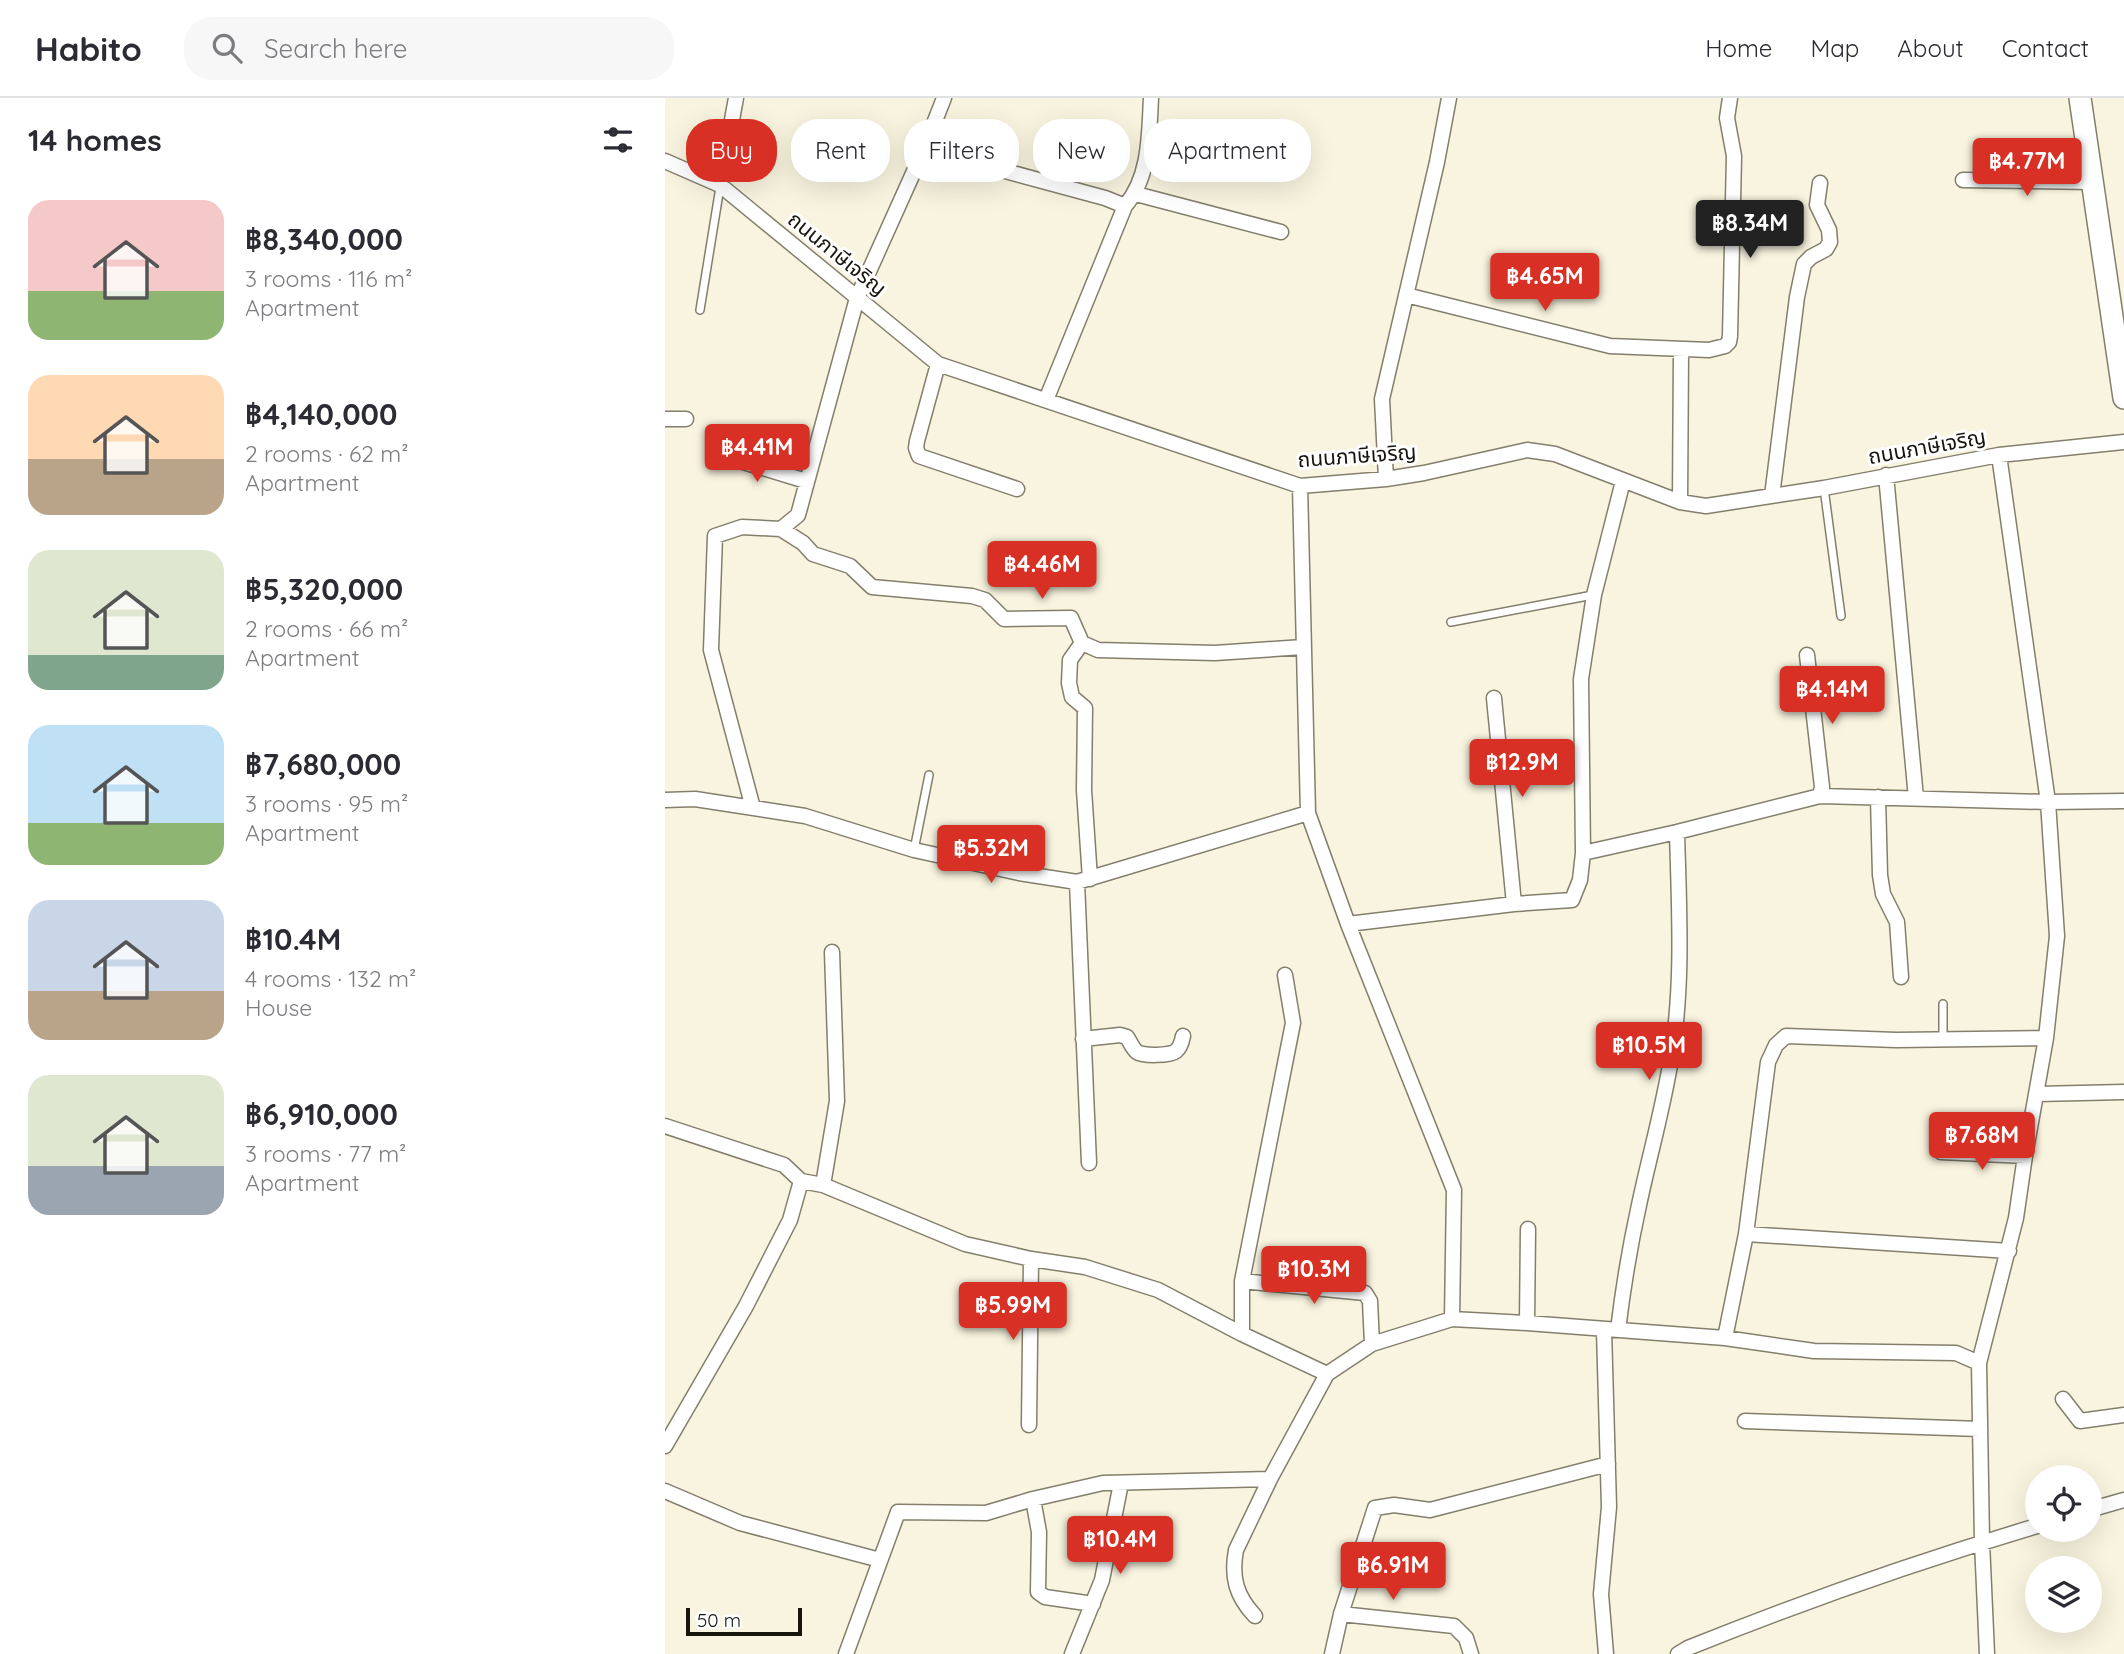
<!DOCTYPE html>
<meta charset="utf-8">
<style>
body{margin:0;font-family:Quicksand,"Noto Sans Thai",sans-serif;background:#f7f7f7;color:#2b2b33;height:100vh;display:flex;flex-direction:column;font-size:26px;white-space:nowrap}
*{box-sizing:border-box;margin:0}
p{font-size:23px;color:#7c7c81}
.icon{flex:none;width:38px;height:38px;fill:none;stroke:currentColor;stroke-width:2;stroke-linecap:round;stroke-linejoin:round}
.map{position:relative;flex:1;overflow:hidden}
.sheet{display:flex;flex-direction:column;background:#fff;width:665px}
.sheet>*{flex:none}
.top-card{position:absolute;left:21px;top:21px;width:665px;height:63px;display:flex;gap:14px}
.fabs{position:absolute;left:1360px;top:1367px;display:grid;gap:14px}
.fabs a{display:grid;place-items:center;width:77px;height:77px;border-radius:50%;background:#fff;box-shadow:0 7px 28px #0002;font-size:35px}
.scale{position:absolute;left:21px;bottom:18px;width:116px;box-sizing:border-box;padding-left:7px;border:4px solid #17150e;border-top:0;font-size:19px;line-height:24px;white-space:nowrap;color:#17150e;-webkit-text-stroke:5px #fff;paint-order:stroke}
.price{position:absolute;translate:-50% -60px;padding:0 16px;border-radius:7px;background:#d93025;color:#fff;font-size:23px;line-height:46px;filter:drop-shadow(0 2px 4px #0008)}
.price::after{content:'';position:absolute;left:50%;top:42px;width:21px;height:16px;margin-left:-10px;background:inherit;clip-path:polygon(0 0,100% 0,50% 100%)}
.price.active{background:#222;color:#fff}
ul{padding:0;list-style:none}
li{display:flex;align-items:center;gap:21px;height:175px;padding:0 28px}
li span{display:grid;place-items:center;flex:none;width:196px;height:140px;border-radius:21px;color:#555}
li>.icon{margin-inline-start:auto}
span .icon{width:84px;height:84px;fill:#fffc;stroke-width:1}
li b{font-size:30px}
h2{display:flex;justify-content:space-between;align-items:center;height:84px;padding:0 28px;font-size:30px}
.chip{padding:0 24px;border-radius:28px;background:#fff;box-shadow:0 7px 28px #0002;font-size:24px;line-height:63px}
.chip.active{background:#d93025;color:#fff}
header{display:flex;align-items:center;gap:42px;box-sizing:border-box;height:98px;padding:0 35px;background:#fff;border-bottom:2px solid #e1e1e2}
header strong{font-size:33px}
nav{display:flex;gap:38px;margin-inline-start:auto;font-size:24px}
.search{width:490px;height:63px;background:#f7f7f7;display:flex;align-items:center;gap:18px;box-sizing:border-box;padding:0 24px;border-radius:28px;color:#7c7c81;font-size:26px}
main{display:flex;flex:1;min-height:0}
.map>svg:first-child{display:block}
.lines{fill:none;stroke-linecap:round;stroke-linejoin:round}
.lane-casing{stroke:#837f6c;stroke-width:10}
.street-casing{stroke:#837f6c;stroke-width:17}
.secondary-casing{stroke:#837f6c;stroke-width:24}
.lane{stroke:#fff;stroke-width:7}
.street{stroke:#fff;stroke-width:14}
.secondary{stroke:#fff;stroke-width:21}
.labels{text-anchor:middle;stroke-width:6;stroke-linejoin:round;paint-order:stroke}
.street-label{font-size:21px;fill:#17150e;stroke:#fff}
</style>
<header>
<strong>Habito</strong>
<div class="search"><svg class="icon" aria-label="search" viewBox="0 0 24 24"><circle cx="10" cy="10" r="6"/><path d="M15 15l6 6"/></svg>Search here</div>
<nav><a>Home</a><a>Map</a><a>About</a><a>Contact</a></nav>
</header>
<main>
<section class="sheet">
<h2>14 homes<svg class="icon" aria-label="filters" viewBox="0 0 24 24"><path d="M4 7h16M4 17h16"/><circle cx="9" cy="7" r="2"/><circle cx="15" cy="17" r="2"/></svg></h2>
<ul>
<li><span style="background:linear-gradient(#f6c9c9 65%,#8fb573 0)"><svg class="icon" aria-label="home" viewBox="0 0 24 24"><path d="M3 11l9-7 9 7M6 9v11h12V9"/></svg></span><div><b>฿8,340,000</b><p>3 rooms · 116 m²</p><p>Apartment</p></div></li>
<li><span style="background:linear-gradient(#ffd9b3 60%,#b9a48a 0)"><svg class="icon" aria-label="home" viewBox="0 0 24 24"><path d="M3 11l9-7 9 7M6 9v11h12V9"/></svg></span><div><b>฿4,140,000</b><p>2 rooms · 62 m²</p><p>Apartment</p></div></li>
<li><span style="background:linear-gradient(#dfe7d0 75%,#7fa58c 0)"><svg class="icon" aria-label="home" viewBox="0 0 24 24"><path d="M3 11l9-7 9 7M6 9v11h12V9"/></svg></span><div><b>฿5,320,000</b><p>2 rooms · 66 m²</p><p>Apartment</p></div></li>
<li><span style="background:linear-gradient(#bfe0f5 70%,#8fb573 0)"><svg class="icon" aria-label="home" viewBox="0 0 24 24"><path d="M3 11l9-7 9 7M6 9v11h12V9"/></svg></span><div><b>฿7,680,000</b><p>3 rooms · 95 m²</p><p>Apartment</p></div></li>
<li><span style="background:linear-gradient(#c9d6e8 65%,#b9a48a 0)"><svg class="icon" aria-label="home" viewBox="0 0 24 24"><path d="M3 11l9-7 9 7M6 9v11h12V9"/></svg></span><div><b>฿10.4M</b><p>4 rooms · 132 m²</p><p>House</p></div></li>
<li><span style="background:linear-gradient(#dfe7d0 65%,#9aa5b1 0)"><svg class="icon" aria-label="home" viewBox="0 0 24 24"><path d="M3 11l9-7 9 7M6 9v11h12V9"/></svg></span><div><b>฿6,910,000</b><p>3 rooms · 77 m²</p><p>Apartment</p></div></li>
</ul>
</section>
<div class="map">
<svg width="1459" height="1556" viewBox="0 0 1459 1556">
<rect width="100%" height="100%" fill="#f8f4df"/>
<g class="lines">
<g class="lane-casing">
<path id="lane" d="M 35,212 L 55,89
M 1159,390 L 1176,518
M 786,524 L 928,497
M 249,752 L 264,677
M 1278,906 L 1278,941"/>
</g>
<g class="street-casing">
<path id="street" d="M 259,51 L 440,100 L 460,108
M 0,63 L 55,87 L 273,266 L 635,388 L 721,381 L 759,375 L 862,352 L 890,356 L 1015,404 L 1041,408 L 1159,390 L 1334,357 L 1459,344
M 1298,82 L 1427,84
M 55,87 L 71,0
M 471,96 L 616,134
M 741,197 L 945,248 L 1044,252 L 1060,248 L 1064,244 L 1065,238 L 1069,58 L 1062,20 L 1065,0
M 273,266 L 252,343 L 251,350 L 254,358 L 352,391
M 381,302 L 460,108 C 485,79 484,37 486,0
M 0,321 L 21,321
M 52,356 L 141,383
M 1221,377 L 1251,700
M 721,381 L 717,301 L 772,64 L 784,0
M 635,388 L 643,715 L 683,826 L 789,1092 L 787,1221
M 1107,398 L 1132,199 L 1139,166 L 1146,159 L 1161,151 L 1165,144 L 1164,132 L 1152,107 L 1155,85
M 1015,404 L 1016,253
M 116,431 L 138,445 L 148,456 L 185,468 L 207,489 L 307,498 L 320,502 L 339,521 L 406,520 L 417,545 L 433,552 L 550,555 L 638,549
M 417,545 L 405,562 L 404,585 L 407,599 L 420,610 L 419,692 L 425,781
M 1142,557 L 1157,689 L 1155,698
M 829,600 L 849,806
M 1213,699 L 1215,777 L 1218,796 L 1232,824 L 1236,879
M 0,702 L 30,701 L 140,718 L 249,752 L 354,775 L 412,784 L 643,715
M 88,710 L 46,552 L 50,438 L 77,429 L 116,431 L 133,417 L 192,200 L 259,51 L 279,0
M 918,755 L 1012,734 L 1155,698 L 1383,704 L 1459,703
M 412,784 L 424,1065
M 683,826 L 849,806 L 907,802 L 915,782 L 918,755 L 916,581 L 929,497 L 958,383
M 418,941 L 455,937 L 462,939 C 465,944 468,951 472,954 C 477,958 505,958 511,953 C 516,949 517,943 518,938
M 1372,996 L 1459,994
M 0,1028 L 119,1067 L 136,1083 L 158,1087 L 300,1146 L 366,1161 L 420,1169 L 493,1192 L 577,1236 L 662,1276 L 707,1246 L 787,1221 L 862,1225 L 1060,1240 L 1149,1253 L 1291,1255 L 1314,1265
M 1276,1054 L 1360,1058
M 158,1087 L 172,1003 L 167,854
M 1081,1136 L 1344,1153
M 577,1183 L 700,1195 L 705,1203 L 707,1246
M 862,1225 L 863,1131
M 939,1232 L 944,1409 L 936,1496 L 941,1556
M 953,1232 C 958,1190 965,1148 974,1107 C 984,1060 997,1014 1005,967 C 1019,890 1014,811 1012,734
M 577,1236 L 577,1183 L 628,925 L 620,877
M 1060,1240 L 1081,1136 L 1103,964 L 1111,947 L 1121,938 L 1231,942 L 1381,940
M 1398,1301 L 1415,1323 L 1459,1317
M 1080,1323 L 1315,1331
M 364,1327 L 366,1161
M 0,1348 L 81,1208 L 125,1122 L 136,1083
M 0,1393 L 75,1425 L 215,1462
M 368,1401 L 374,1434 L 373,1494 L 380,1499 L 428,1506
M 1424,1412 L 1459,1402
M 676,1516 L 710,1410 L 729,1407 L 765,1412 L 943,1366
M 590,1518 C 571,1498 566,1479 571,1452 L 605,1381
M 181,1556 L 233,1414 L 321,1415 L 368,1401 L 438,1385 L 605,1381 L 662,1276
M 407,1556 L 437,1482 L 456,1385
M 667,1556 L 676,1516 L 789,1528 L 801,1540 L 806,1556
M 1013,1556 L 1023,1550 C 1137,1504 1254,1463 1372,1428
M 1322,1556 L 1317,1444 L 1314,1265 L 1351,1120 L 1360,1058 L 1381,940 L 1392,838 L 1383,704 L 1334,357"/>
</g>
<g class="secondary-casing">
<path id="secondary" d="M 1415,0 L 1459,300"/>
</g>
<use href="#lane" class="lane"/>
<use href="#street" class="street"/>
<use href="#secondary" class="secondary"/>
</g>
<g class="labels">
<g class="street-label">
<text transform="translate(172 156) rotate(39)" y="7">ถนนภาษีเจริญ</text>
<text transform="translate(1262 349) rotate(-10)" y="7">ถนนภาษีเจริญ</text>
<text transform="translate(692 358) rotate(-4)" y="7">ถนนภาษีเจริญ</text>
</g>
</g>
</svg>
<div class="fabs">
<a><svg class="icon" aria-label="locate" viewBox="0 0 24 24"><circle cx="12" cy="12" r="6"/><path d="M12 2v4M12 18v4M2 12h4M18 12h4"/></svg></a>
<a><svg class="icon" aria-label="layers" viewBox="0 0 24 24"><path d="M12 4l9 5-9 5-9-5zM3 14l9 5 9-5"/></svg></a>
</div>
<div class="scale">50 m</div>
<b class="price" style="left:1362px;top:100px">฿4.77M</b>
<b class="price active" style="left:1085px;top:162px">฿8.34M</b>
<b class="price" style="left:880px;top:215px">฿4.65M</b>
<b class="price" style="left:92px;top:386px">฿4.41M</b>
<b class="price" style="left:377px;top:503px">฿4.46M</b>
<b class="price" style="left:1167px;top:628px">฿4.14M</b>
<b class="price" style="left:857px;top:701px">฿12.9M</b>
<b class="price" style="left:326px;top:787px">฿5.32M</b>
<b class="price" style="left:984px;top:984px">฿10.5M</b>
<b class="price" style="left:1317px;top:1074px">฿7.68M</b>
<b class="price" style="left:649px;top:1208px">฿10.3M</b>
<b class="price" style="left:348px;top:1244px">฿5.99M</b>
<b class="price" style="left:455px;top:1478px">฿10.4M</b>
<b class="price" style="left:728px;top:1504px">฿6.91M</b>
<div class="top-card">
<a class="chip active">Buy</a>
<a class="chip">Rent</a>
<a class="chip">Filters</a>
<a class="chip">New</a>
<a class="chip">Apartment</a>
</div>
</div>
</main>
